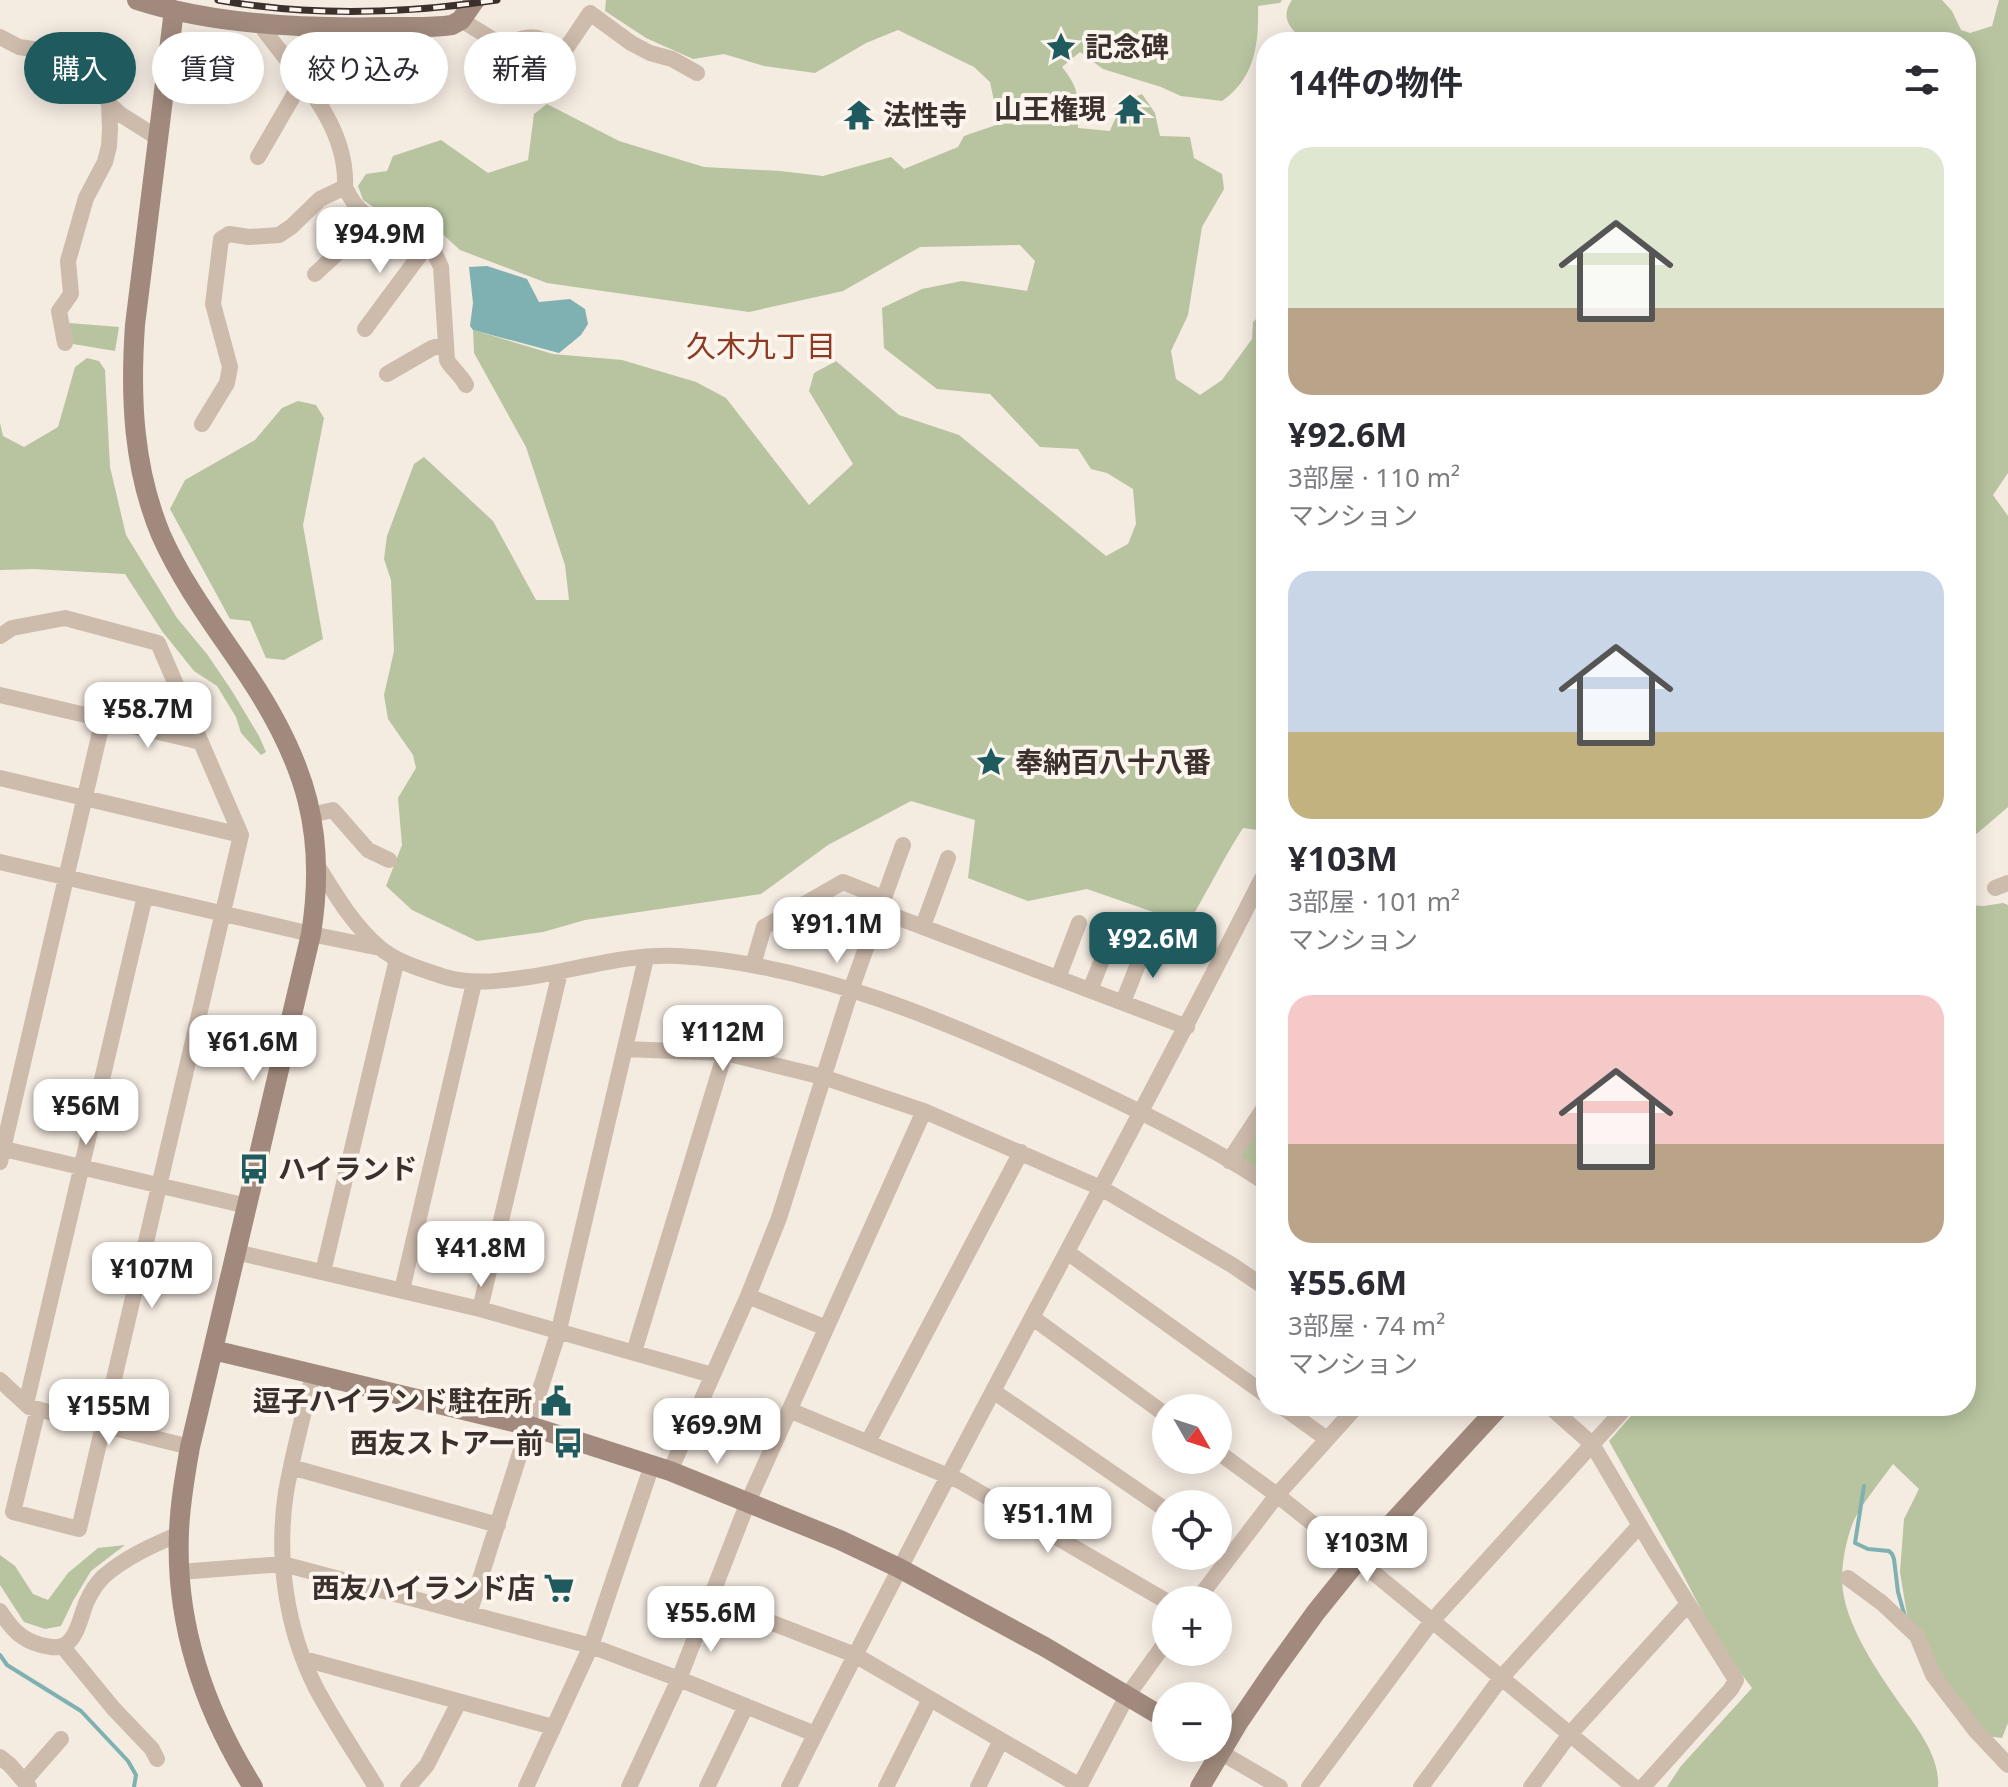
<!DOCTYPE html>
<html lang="ja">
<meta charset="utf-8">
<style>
body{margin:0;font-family:"Noto Sans","Noto Sans JP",sans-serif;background:#f2f2f3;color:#2b2b33;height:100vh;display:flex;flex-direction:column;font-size:30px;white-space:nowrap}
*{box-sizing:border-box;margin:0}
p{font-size:26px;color:#7c7c81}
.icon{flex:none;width:44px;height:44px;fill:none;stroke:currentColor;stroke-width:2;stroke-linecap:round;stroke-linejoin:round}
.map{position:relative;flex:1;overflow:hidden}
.drawer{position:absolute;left:1256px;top:32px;width:720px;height:1384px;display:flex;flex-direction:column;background:#fff;border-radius:32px;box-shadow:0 4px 20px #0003}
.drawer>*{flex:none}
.banner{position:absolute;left:24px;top:32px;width:760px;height:72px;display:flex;gap:16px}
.needle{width:52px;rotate:129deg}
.buttons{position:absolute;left:1152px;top:1394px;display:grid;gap:16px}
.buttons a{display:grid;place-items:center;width:80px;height:80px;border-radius:50%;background:#fff;box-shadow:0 4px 20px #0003;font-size:40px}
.price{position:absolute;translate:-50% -68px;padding:0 18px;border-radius:16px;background:#fff;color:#222;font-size:26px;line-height:52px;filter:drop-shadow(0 2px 4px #0008)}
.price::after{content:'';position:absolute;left:50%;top:48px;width:24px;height:18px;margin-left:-12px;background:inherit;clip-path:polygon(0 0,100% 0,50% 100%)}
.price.on{background:#1f5a5e;color:#fff}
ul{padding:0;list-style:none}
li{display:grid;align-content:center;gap:16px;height:424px;padding:0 32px}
li span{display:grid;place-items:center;height:248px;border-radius:24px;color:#555}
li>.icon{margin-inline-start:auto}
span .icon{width:144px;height:144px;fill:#fffc;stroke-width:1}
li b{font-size:34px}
h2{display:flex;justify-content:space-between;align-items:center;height:96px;padding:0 32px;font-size:34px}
.chip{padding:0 28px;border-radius:36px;background:#fff;box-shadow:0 4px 20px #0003;font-size:28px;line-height:72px}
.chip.on{background:#1f5a5e;color:#fff}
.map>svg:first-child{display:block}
.green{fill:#b8c4a0}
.water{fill:#7fb0b2}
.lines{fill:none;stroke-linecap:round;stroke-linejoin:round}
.stream{stroke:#7fb0b2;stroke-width:4}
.street{stroke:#cdbbac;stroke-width:16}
.secondary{stroke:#a18a7d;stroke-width:20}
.rail-casing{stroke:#3b302b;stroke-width:7}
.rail{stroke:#fbf5ee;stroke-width:4;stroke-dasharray:12;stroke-linecap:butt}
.labels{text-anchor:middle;stroke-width:8;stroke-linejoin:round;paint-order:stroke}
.poi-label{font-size:28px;font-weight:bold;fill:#3b302b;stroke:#fbf5ee;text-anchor:start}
.neighbourhood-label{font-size:30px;fill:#8c3b22;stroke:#fbf5ee}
</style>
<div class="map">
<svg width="2008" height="1787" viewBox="0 0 2008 1787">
<rect width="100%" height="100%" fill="#f4ebe1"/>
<path class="green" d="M 606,0 L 1282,0 L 1280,3 L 1258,6 C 1259,44 1255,78 1222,101 L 1181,96 L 1161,87 L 1103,69 L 1080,52 L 1062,67 C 1081,90 1078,100 1078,128 L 1110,131 C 1117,114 1124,100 1142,94 L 1155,113 L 1160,136 L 1190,137 L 1194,158 L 1222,174 L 1224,189 L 1202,227 L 1188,315 L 1171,351 L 1176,379 L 1200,395 L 1222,380 L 1252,339 L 1253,322 L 1266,309 L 1266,831 L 1243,828 C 1223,859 1207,892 1188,924 L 1087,889 L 1028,901 L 968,878 L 975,820 L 911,801 L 828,845 L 761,894 L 585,920 L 543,932 L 477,941 L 412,910 L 386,886 L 402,845 L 398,798 L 416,768 L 413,755 L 388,719 L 384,695 L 394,651 L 391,580 L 384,559 L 387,536 L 414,464 L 424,457 L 493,521 L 536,600 L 569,600 L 565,565 L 526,447 L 474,353 L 473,330 L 553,354 L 622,360 L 696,382 L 726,398 L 809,505 L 853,464 L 809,391 L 814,373 L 836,361 L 899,415 L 959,435 L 1106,556 L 1128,544 L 1136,524 L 1133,489 L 1107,473 L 1091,469 L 1078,449 L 1040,447 L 990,394 L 937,389 L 884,348 L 882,308 L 922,289 L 962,281 L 1027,291 L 1035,261 L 1020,245 L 920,247 L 843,291 L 749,312 L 547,283 L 460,250 L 425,218 L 387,216 L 363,200 L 358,186 L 366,174 L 387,171 L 393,156 L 441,140 L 488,173 L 528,160 L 534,114 L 547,104 L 619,141 L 704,167 L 780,171 L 823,176 L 891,157 L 904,169 L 958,147 L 964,136 L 999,124 L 990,82 L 974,67 L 898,30 L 866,43 L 815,73 L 764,66 L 724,54 L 693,59 L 646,38 L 605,11 Z
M 1292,0 L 1942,0 L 1952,11 L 1961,30 L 1970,33 L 1992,26 L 1999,0 L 2008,0 L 2008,473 L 1993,495 L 2008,516 L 2008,807 L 1966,843 L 1966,42 L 1307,42 C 1291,31 1279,18 1292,0 Z
M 69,323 L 119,327 L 115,351 L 73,344 Z
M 87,358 L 99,361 L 105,370 L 110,467 L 126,535 L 177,618 L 207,654 L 232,691 L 259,736 L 266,752 L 261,755 L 241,733 L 236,717 L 217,686 L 194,671 L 162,631 L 125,574 L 34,569 L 0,570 L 0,423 L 3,436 L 24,447 L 58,427 L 75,367 Z
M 298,401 L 316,405 L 324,418 L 303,525 L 323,639 L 284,660 L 266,658 L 250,621 L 230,619 L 170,509 L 185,480 L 255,440 L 282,408 Z
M 2003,903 L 2008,905 L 2008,1723 L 2002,1738 L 1985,1736 L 1909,1627 L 1900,1572 L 1904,1519 L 1919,1489 L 1893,1464 C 1883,1478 1857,1510 1852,1525 C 1845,1544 1840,1571 1843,1591 C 1848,1631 1885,1683 1908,1715 C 1923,1736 1940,1761 1938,1787 L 1667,1787 L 1681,1766 L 1752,1688 L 1719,1644 L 1678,1565 L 1609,1441 L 1640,1406 L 1966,1406 L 1966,905 L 1984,906 Z
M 1266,1118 L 1266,1175 L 1240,1157 Z
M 125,1545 L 91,1571 L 73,1601 L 61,1626 L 45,1629 L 24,1622 L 0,1585 L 0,1555 L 15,1566 L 33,1594 L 48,1600 L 68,1573 L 98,1548 Z"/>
<path class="water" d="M 487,266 L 527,279 L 539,302 L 570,299 L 585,309 L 588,324 L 581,335 L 559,353 L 473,330 L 470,326 L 473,303 L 469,267 Z"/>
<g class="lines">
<path class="stream" d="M 1864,1486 L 1855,1543 L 1868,1549 L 1889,1551 L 1892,1554 L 1894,1559 L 1898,1592 L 1905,1617
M 0,1655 L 7,1665 L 81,1711 L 128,1761 L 136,1775 L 134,1787"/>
<path class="street" d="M 461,20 L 502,45 C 534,35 534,32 563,53 L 590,13 L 631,43 L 650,53 L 672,59 L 697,73
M 0,37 L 19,47 L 60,53 L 81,63 L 101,87 L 109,104 L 110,129 L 109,146 L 105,162 L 86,198 L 68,261 L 71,294 L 59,311 L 65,343
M 109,104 L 120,114 L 158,138
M 258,157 L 302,81
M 345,187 C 357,213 370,221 397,227 C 403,228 411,229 415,232 C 428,239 436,255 441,267 L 447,360 C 452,369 461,375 466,385
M 315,274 L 373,220
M 365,329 L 428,244
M 387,374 L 432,348 L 446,344
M 202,424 L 227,383 L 230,367 L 213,304 L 221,239 L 229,234 L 249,237 L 279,235 L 291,227 L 320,199 L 345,187 C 348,121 293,72 259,23
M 0,636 L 12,628 L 65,618 L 158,643 L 241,835 L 79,1529 L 13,1512 L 38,1409
M 0,695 L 201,742
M 0,778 L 241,835
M 311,815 L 333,810 L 368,850 L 389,860
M 0,862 L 311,934 L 380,948
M 317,865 C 335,894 353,925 379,947 C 396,962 423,970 445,977 C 473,985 500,981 529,977 C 577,970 628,953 678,956 C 812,963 953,1024 1074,1080 C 1139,1111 1206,1143 1266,1183
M 1995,888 L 2008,883
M 878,910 L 1187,1027
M 923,926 L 948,858
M 753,965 L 764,927 L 843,882 L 883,898
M 1058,978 L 1079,923
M 1090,990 L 1112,935
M 1123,1002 L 1146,944
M 625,1049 L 725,1053 L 823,1077 L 924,1111 L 1101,1188 L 1232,1265 L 1266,1288
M 0,1148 L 247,1206
M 1229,1161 L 1266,1105
M 0,1162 L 103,719
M 236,1252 L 480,1309 L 712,1375
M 1067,1252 L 1266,1395
M 323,1272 L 397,959
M 402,1290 L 474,983
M 748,1296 L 826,1328
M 480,1309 L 560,972
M 1033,1318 L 1166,1415
M 634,1352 L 725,1053
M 313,1374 C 304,1413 293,1452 286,1492 C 276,1558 286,1629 316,1688 C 334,1722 356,1754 376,1787
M 0,1380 L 29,1407 L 190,1447
M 993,1391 L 1166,1510
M 26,1404 L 145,896
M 1281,1406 L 1327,1439
M 1549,1406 L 1592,1444 L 1655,1551 L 1736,1680 L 1731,1689 L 1643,1787
M 789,1410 L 960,1481 L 1166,1601
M 868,1442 L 1021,1152
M 1218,1452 L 1277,1495 L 1346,1550 L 1634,1787
M 291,1467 L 498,1525
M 670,1471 L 748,1296 L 779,1218 L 851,990 L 903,845
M 180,1572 L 283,1564 L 591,1646 L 679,1679 L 815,1734
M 1848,1578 L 1882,1603 L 1917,1636 L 1933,1675 L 1975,1730 L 2008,1765
M 711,1599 L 855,1655 L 1080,1786
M 1197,1600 L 1277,1495 L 1357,1406
M 0,1611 C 11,1628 21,1640 41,1645 C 50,1647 57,1649 65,1645 C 78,1637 81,1614 87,1601 C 91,1592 97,1583 104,1576 C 126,1557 153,1545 179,1534
M 469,1614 L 559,1330 L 646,958
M 63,1647 L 113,1708 L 152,1749 L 157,1759
M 304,1659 L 553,1727
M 1220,1752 L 1280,1787
M 0,1757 L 10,1765 L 29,1787
M 24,1781 L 61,1739
M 408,1787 L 427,1765 L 459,1702
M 526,1787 L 591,1646 L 652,1465
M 629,1787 L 679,1679 L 748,1502 L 924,1111
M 707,1787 L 746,1706
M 789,1787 C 940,1481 1107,1184 1261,880 L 1266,882
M 886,1787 L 930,1699
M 978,1787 L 1001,1740
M 1079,1787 L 1127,1696 L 1166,1642
M 1309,1787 L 1432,1621 L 1627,1406
M 1421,1787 L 1501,1678 L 1640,1525
M 1531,1787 L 1570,1734 L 1688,1604"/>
<path class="secondary" d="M 137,0 C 214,25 309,29 390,27 C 410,27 432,28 452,25 L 461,20 L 475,0
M 174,10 L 135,325 C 130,397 133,468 161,535 C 184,587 220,633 251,680 C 306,764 327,834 311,934 L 190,1447 C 185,1475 180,1503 179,1532 C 175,1625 204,1709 253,1787
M 213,1350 L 530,1426 L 670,1471 L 840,1540 L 899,1568 L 1045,1647 L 1166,1719
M 1200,1787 L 1238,1723 L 1272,1673 L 1316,1612 L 1358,1560 L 1500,1406"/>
<g class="rail-casing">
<path id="rail" d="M 218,0 C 311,17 404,14 497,0"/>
</g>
<use href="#rail" class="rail"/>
</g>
<defs>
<g id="sight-bare" transform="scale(2.4)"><path d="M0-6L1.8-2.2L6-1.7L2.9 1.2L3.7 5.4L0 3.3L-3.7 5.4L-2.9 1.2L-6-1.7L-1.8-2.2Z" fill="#1f5a5e" stroke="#fbf5ee" stroke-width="2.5" paint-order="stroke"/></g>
<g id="temple-bare" transform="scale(2.4)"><path d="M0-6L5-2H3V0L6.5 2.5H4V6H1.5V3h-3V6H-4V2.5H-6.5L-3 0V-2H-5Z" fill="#1f5a5e" stroke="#fbf5ee" stroke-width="2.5" paint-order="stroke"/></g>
<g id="bus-bare" transform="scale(2.4)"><path d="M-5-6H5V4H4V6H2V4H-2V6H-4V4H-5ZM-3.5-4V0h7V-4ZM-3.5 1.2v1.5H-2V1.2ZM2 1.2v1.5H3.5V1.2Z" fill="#1f5a5e" stroke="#fbf5ee" stroke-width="2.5" paint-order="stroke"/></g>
<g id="civic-bare" transform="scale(2.4)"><path d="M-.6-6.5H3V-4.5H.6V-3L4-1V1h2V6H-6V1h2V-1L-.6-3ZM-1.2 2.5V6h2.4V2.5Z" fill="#1f5a5e" stroke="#fbf5ee" stroke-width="2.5" paint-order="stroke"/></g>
<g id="supermarket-bare" transform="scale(2.4)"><path d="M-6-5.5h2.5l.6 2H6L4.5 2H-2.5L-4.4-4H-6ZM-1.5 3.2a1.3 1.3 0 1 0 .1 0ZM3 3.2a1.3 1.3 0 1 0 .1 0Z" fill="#1f5a5e" stroke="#fbf5ee" stroke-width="2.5" paint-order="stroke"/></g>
</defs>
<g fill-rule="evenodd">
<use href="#sight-bare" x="1061" y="47"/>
<use href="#temple-bare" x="1130" y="109"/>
<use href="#temple-bare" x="859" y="115"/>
<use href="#sight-bare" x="991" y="762"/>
<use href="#bus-bare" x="254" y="1169"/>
<use href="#civic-bare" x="556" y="1401"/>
<use href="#bus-bare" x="568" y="1443"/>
<use href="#supermarket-bare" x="559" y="1588"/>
</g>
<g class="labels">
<g class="poi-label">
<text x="1085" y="57">記念碑</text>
<text x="1106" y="119" text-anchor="end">山王権現</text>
<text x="883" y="125">法性寺</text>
<text x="1015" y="772">奉納百八十八番</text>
<text x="278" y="1179">ハイランド</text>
<text x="532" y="1411" text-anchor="end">逗子ハイランド駐在所</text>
<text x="544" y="1453" text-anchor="end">西友ストアー前</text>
<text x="535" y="1598" text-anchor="end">西友ハイランド店</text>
</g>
<g class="neighbourhood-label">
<text x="761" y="357">久木九丁目</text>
</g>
</g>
</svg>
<div class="buttons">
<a><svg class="needle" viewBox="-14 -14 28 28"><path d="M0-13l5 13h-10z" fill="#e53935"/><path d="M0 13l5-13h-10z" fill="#7c7c81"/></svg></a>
<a><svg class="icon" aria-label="locate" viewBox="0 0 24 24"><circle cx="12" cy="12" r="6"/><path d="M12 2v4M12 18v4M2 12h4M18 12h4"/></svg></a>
<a>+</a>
<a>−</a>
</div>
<b class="price" style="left:380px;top:275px">¥94.9M</b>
<b class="price" style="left:148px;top:750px">¥58.7M</b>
<b class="price" style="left:837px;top:965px">¥91.1M</b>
<b class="price on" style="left:1153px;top:980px">¥92.6M</b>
<b class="price" style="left:723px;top:1073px">¥112M</b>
<b class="price" style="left:253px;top:1083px">¥61.6M</b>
<b class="price" style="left:86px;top:1147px">¥56M</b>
<b class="price" style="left:481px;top:1289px">¥41.8M</b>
<b class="price" style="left:152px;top:1310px">¥107M</b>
<b class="price" style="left:109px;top:1447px">¥155M</b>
<b class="price" style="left:717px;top:1466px">¥69.9M</b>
<b class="price" style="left:1048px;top:1555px">¥51.1M</b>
<b class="price" style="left:1367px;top:1584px">¥103M</b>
<b class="price" style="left:711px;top:1654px">¥55.6M</b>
<div class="banner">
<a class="chip on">購入</a>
<a class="chip">賃貸</a>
<a class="chip">絞り込み</a>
<a class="chip">新着</a>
</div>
<section class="drawer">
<h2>14件の物件<svg class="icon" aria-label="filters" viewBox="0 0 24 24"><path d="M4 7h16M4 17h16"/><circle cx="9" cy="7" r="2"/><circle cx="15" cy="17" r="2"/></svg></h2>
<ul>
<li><span style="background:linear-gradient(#dfe7d0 65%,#b9a48a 0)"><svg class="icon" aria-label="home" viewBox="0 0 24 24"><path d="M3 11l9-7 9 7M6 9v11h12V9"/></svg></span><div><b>¥92.6M</b><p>3部屋 · 110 m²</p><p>マンション</p></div></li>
<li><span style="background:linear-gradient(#c9d6e8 65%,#c2b280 0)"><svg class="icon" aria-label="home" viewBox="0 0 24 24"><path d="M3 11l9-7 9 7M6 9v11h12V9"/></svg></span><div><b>¥103M</b><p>3部屋 · 101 m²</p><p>マンション</p></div></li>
<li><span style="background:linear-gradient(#f6c9c9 60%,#b9a48a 0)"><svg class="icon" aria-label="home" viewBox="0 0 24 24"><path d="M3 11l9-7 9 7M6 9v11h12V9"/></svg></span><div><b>¥55.6M</b><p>3部屋 · 74 m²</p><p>マンション</p></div></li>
</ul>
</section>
</div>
